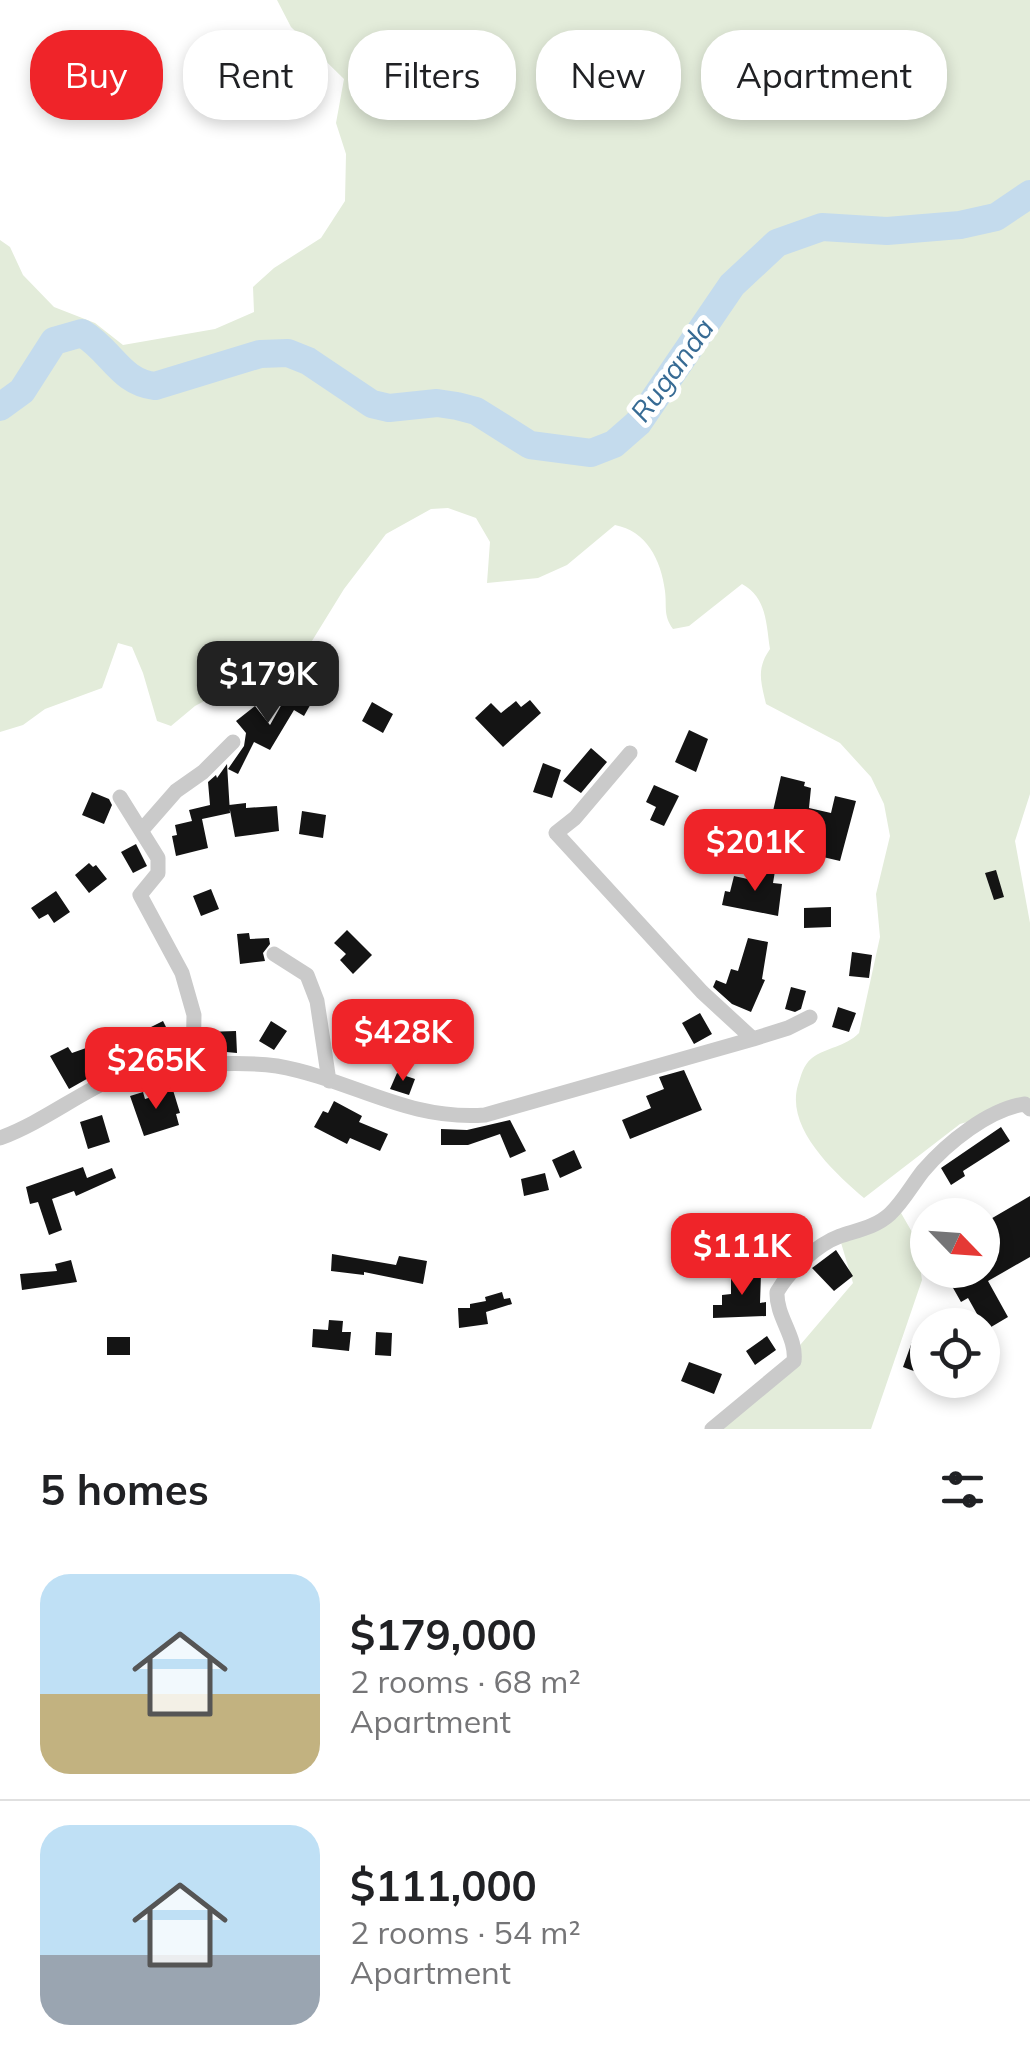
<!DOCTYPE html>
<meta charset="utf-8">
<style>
body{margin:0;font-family:Mulish,sans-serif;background:#f2f2f2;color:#202124;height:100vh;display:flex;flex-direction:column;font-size:38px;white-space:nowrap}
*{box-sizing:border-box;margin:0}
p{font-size:32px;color:#757577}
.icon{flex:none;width:55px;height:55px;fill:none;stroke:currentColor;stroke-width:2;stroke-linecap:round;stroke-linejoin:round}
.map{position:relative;height:1429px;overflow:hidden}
.details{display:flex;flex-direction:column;background:#fff;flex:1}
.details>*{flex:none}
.top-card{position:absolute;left:30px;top:30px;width:970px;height:90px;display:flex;gap:20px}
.needle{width:65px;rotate:115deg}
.tools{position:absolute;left:910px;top:1198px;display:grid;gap:20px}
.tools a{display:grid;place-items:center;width:90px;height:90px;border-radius:50%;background:#fff;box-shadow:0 5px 15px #0003;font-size:50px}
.price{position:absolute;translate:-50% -85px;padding:0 22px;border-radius:20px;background:#ef2429;color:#fff;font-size:32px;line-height:65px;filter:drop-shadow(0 2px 5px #0008)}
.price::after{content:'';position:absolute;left:50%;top:60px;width:30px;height:22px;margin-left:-15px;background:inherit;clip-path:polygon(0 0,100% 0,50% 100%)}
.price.current{background:#222;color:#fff}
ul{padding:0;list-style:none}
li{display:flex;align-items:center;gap:30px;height:250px;padding:0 40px}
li+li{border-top:2px solid #e0e0e0}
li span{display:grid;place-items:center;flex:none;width:280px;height:200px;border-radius:30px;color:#555}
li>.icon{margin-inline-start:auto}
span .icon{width:120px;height:120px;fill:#fffc;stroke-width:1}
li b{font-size:42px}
h2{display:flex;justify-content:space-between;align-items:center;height:120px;padding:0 40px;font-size:42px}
.tag{padding:0 35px;border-radius:40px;background:#fff;box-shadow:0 5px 15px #0003;font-size:35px;line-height:90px}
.tag.current{background:#ef2429;color:#fff}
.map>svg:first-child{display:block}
.green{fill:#e3ecda}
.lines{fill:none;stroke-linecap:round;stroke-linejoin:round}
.river{stroke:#c4dbed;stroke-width:28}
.building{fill:#141414}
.minor{stroke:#cacaca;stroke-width:15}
.labels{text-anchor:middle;stroke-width:10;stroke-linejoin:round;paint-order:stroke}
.water-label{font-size:28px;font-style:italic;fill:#376b94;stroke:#fff}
</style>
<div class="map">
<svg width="1030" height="1429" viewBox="0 0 1030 1429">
<rect width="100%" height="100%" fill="#fff"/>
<path class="green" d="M 277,0 L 1030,0 L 1030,794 L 1015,841 L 1030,923 L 1030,1104 L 960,1124 L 864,1198 C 835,1173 785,1128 798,1085 C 801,1076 803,1065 812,1058 C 827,1047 845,1047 859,1033 L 880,937 L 876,894 L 890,836 L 884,804 L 871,777 L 840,743 L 766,704 C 761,682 756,669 770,649 C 766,623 767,598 742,584 L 689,626 L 673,629 C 663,615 667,607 665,591 C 661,559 646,531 615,525 L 567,565 L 538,578 L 487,583 L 490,542 L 476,518 L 448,508 L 431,509 L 386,534 L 344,589 L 299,662 L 210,698 L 195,706 L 171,726 L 157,721 L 143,673 L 132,647 L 118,643 L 102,688 L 45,709 L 23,725 L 0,732 L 0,240 L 10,247 L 23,275 L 54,307 L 95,323 L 123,345 L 215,329 L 254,312 L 253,287 L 274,268 L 321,238 L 345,201 L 346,154 L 336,123 L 344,79 L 291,27 Z
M 897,1206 L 916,1239 L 922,1280 L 871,1429 L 712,1429 L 795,1351 L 853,1283 L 839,1236 Z"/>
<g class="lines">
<path class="river" d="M 0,407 L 22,391 L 54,341 L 82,333 C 112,351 120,382 155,386 L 260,354 L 288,353 L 308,361 L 372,404 L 389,408 L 437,403 L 457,406 L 476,411 L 530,445 L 591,453 L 614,444 L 638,423 L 732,285 L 777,243 L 822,227 L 887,231 L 960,225 L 996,217 L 1030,194"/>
</g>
<path class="building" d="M 291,688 L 313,700 L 304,716 L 294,710 L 270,750 L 254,742 L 238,774 L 228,769 L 244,746 L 246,733 L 236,721 L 255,706 L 270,725 Z
M 530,700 L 541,713 L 503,747 L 475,718 L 491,703 L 501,713 L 516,701 L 521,707 Z
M 372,702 L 393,714 L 383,733 L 362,721 Z
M 689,730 L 708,739 L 696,772 L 675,762 Z
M 591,748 L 607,762 L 581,793 L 563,781 Z
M 543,763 L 561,770 L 552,798 L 533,792 Z
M 227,764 L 230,813 L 202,819 L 208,848 L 176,856 L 172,836 L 177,835 L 175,825 L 192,821 L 189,810 L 210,805 L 208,782 L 216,775 L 217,778 Z
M 781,776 L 805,782 L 804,786 L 811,788 L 809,808 L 831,813 L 835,796 L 856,801 L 840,861 L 810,854 L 811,850 L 804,848 L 804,819 L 773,811 Z
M 654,785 L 679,796 L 664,826 L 650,820 L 656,807 L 646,802 Z
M 92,792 L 109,799 L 112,805 L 104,824 L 82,815 Z
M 246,803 L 246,808 L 277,806 L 279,831 L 235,837 L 229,805 Z
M 302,811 L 326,815 L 323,838 L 299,834 Z
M 136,844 L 147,866 L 133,873 L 121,852 Z
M 89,863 L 93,867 L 96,865 L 107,879 L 89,893 L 75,875 Z
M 759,869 L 775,871 L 773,883 L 782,884 L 778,916 L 722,905 L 725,891 L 730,892 L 734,876 L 757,881 Z
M 996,870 L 1004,897 L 994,900 L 985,873 Z
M 211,889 L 219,909 L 201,916 L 193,896 Z
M 56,891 L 70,912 L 54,923 L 48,914 L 39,919 L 31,908 Z
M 831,907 L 831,927 L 804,928 L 804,908 Z
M 347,930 L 372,955 L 353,974 L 340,960 L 346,954 L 334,943 Z
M 249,933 L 250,939 L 269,938 L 270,944 L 263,953 L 265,961 L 240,964 L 237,934 Z
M 748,938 L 768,942 L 762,979 L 765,980 L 751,1012 L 732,1004 L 713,987 L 716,980 L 726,984 L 731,969 L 738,971 Z
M 852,952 L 872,955 L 869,978 L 849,976 Z
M 791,987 L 806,991 L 801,1009 L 795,1012 L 785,1009 Z
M 838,1007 L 856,1013 L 849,1032 L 832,1027 Z
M 700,1013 L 712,1034 L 694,1044 L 682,1023 Z
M 163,1021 L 173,1041 L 88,1070 L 92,1076 L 69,1089 L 50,1056 L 68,1047 L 72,1053 L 114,1038 L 116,1044 L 150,1031 L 149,1028 Z
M 271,1021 L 287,1031 L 274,1050 L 259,1041 Z
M 236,1031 L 237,1053 L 205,1050 L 205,1032 Z
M 684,1070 L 702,1110 L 630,1139 L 622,1120 L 651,1108 L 646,1096 L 664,1089 L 659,1077 Z
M 397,1073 L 415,1079 L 409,1095 L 390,1089 Z
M 173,1090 L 180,1113 L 176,1114 L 179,1125 L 144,1136 L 130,1096 L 143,1092 L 145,1099 Z
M 334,1101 L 362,1116 L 359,1122 L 388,1134 L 380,1151 L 350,1138 L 347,1144 L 314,1127 L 323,1111 L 328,1113 Z
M 102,1115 L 110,1142 L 88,1149 L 80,1122 Z
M 510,1120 L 526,1151 L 510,1158 L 500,1134 L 468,1145 L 441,1145 L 441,1129 L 467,1130 Z
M 1001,1127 L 1010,1141 L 963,1171 L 965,1176 L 951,1185 L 941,1168 Z
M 574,1150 L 582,1168 L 560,1178 L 552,1160 Z
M 83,1167 L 87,1178 L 112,1168 L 116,1178 L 76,1196 L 74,1191 L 52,1199 L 62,1230 L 49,1235 L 38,1202 L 30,1204 L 26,1187 Z
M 545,1173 L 549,1190 L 524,1196 L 521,1179 Z
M 1030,1196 L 1030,1257 L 988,1281 L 1008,1317 L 986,1330 L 968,1298 L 961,1302 L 948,1279 L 953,1276 L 950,1270 L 982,1270 L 982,1224 Z
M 836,1250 L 853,1276 L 834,1291 L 812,1268 Z
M 332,1254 L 396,1265 L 399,1256 L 427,1261 L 423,1284 L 364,1272 L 364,1275 L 331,1271 Z
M 71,1260 L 77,1282 L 22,1290 L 20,1274 L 57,1271 L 55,1264 Z
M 731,1274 L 761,1274 L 760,1303 L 766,1302 L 766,1316 L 713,1318 L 713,1305 L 722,1305 L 722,1295 L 731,1294 Z
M 502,1292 L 504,1299 L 510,1298 L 512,1304 L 486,1312 L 488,1324 L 459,1328 L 458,1308 L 470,1308 L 470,1304 L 486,1301 L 485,1297 Z
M 329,1320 L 343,1321 L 342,1332 L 351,1332 L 349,1351 L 312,1347 L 313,1329 L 328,1330 Z
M 376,1332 L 392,1333 L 391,1356 L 375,1355 Z
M 767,1336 L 776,1350 L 755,1365 L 746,1351 Z
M 107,1337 L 130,1337 L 130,1355 L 107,1355 Z
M 913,1339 L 928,1344 L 919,1373 L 903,1367 Z
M 689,1362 L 722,1374 L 714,1394 L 681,1381 Z"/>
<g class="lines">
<path class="minor" d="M 630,753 L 575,818 L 556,833 L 702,992 L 753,1039
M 120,797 L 158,858 L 158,873 L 140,895 L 182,973 L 194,1015 L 193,1066
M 141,831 L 176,791 L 203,772 L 233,742
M 274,954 L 307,975 L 317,1001 L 329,1081
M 0,1138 C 41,1123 76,1095 116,1077 C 147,1064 243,1061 277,1066 C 351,1079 407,1121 485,1115 L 753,1039 L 788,1028 L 810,1017
M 712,1429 L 794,1361 C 797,1337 776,1317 777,1292 C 790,1270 816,1245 840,1236 C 858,1230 876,1227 890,1214 C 903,1202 912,1185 923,1171 C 947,1143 989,1109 1025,1104 L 1030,1109"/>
</g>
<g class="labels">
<g class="water-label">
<text transform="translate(672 370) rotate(-54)" y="10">Ruganda</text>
</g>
</g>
</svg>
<div class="tools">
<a><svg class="needle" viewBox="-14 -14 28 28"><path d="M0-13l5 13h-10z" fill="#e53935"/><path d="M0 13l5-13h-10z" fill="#757577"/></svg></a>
<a><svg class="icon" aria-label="locate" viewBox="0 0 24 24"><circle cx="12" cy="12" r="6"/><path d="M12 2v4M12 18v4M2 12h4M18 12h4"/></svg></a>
</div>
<b class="price current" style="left:268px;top:726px">$179K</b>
<b class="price" style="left:755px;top:894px">$201K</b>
<b class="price" style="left:403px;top:1084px">$428K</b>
<b class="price" style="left:156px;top:1112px">$265K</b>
<b class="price" style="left:742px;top:1298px">$111K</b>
<div class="top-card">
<a class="tag current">Buy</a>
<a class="tag">Rent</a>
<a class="tag">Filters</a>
<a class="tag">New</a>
<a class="tag">Apartment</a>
</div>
</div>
<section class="details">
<h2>5 homes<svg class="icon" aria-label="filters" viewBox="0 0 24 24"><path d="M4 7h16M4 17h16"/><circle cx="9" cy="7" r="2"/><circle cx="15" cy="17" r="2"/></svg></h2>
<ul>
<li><span style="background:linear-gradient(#bfe0f5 60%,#c2b280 0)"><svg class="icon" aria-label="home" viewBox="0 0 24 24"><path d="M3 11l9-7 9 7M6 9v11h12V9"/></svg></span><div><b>$179,000</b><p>2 rooms · 68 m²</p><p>Apartment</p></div></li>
<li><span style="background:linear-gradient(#bfe0f5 65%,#9aa5b1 0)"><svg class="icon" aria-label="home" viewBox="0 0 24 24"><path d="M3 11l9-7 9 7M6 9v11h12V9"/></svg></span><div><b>$111,000</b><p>2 rooms · 54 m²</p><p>Apartment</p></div></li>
</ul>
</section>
